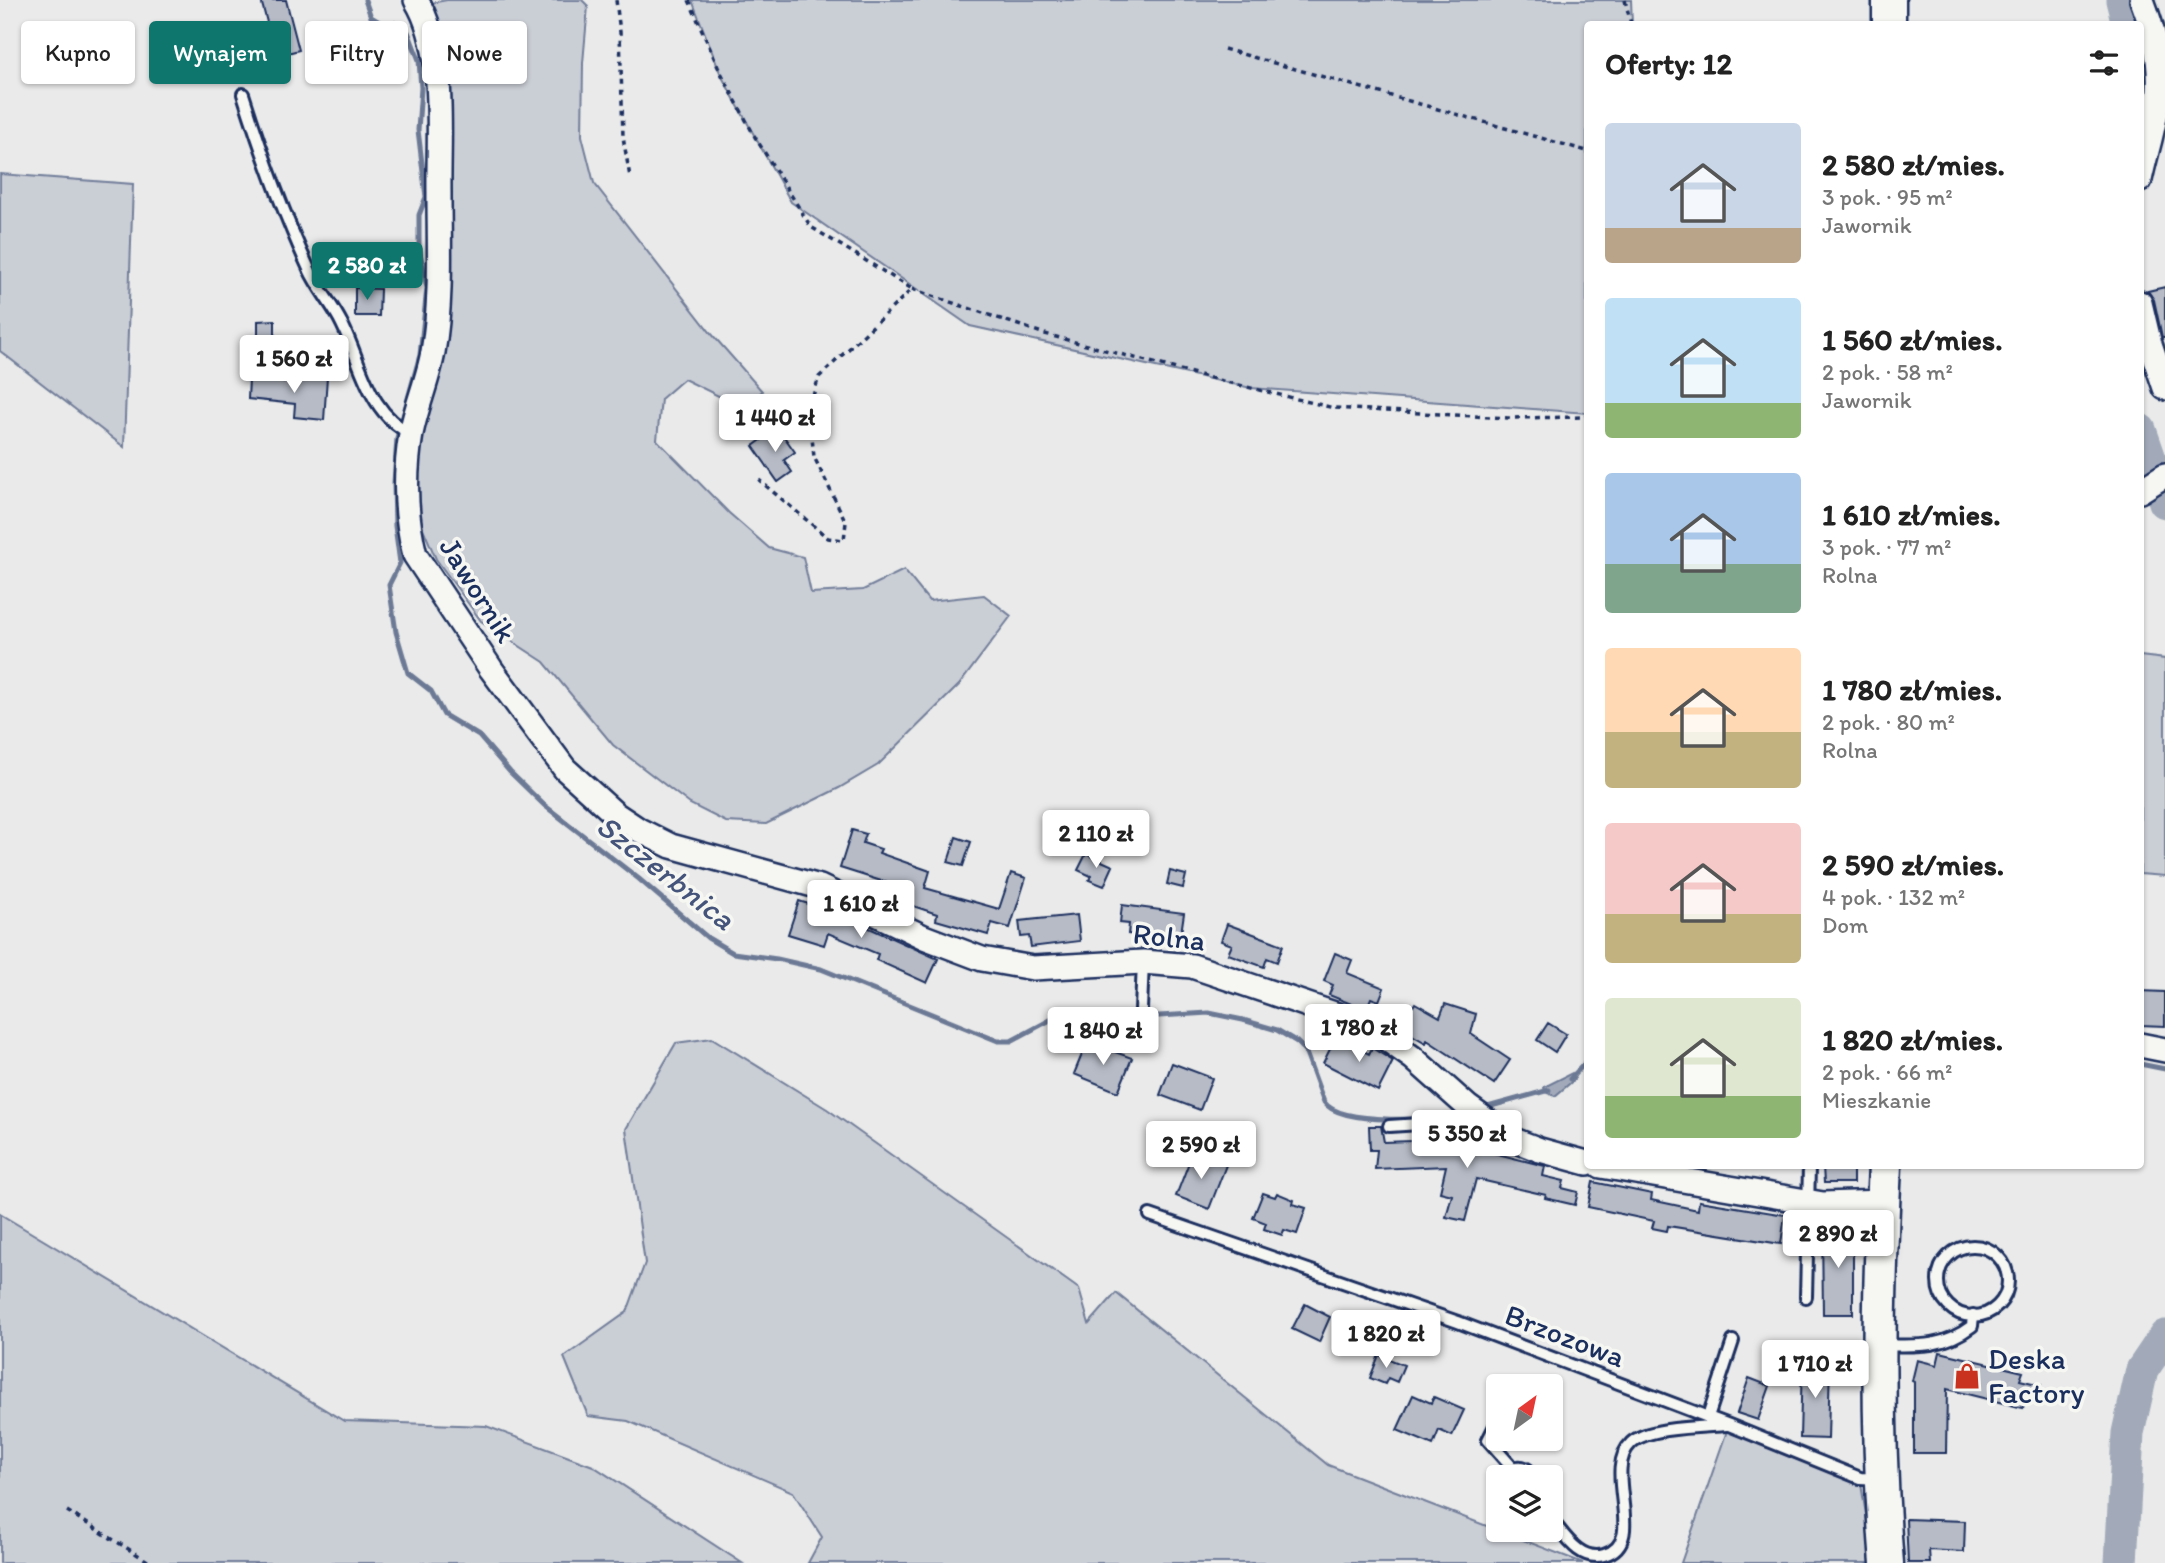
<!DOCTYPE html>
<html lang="pl">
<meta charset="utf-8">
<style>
body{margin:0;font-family:Itim,sans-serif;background:#f2f2f2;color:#222;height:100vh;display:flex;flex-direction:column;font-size:26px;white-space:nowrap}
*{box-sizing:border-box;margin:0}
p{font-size:23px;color:#767676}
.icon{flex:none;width:38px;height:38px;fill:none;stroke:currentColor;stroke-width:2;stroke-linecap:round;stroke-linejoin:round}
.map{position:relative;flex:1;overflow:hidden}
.panel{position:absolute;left:1584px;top:21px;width:560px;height:1148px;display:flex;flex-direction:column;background:#fff;border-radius:7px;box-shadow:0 2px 5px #0004}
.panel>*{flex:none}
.banner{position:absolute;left:21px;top:21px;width:665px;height:63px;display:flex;gap:14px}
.needle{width:46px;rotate:33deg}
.buttons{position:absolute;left:1486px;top:1374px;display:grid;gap:14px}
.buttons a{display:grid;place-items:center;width:77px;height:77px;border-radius:7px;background:#fff;box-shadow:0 2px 5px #0004;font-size:35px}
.price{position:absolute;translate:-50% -60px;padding:0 16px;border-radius:7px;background:#fff;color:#222;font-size:23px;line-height:46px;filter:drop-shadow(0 2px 4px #0008)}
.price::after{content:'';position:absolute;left:50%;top:42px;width:21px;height:16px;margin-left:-10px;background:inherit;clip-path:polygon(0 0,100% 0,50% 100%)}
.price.active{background:#0f766e;color:#fff}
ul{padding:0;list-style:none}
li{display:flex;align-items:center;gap:21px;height:175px;padding:0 21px}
li span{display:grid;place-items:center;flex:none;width:196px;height:140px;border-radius:7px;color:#555}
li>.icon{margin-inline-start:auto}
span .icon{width:84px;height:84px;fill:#fffc;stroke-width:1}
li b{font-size:30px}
h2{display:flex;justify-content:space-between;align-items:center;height:84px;padding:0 21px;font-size:30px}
.pill{padding:0 24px;border-radius:7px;background:#fff;box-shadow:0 2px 5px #0004;font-size:24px;line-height:63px}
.pill.active{background:#0f766e;color:#fff}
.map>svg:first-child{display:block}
.green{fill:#caced5;stroke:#727e9a;stroke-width:2}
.water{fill:#a2aaba;stroke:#6c7995;stroke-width:2}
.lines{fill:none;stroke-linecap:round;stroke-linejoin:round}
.stream{stroke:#6c7995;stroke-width:5}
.river{stroke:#a2aaba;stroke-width:33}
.building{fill:#b6bbc6;stroke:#1b2f5e;stroke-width:2}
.lane-casing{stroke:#1b2f5e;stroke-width:16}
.street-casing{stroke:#1b2f5e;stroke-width:28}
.secondary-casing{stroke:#1b2f5e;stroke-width:37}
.path{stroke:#1b2f5e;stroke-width:3.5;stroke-dasharray:5 5;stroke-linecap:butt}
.lane{stroke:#f6f6f2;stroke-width:10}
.street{stroke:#f6f6f2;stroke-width:23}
.secondary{stroke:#f6f6f2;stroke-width:32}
.labels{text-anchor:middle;stroke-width:7;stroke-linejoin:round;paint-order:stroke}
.street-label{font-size:30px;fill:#1b2f5e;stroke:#f6f6f2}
.poi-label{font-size:30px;fill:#1b2f5e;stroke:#f6f6f2;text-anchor:start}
.water-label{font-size:32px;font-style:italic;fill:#44547a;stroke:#f6f6f2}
</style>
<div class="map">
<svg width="2165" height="1563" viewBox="0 0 2165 1563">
<rect width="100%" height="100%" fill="#e9eae9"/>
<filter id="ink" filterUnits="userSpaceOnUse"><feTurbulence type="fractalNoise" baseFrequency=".0143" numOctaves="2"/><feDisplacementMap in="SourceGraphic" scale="14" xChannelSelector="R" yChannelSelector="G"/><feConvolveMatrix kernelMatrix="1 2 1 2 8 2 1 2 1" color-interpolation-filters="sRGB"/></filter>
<g filter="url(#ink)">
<path class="green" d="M 447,0 L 582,0 L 588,6 L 583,63 L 582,136 L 594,183 L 710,332 L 762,391 L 747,410 L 684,379 L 661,399 L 657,440 L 729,513 L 769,548 L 803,557 L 811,593 L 863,590 L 904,570 L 929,601 L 984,595 L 1011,616 L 959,685 L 878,765 L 839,788 L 766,824 L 726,822 L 690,804 L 613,745 L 544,662 L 481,621 L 436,559 L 406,488 L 431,362 L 439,206 L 420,5 Z
M 692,0 L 1631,0 L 1632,24 L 1587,24 L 1587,413 L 1251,388 L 970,326 L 791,202 L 721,75 Z
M 0,174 L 133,184 L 124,447 L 0,351 Z
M 2140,656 L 2165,659 L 2165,876 L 2140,874 Z
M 712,1038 L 827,1109 L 1079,1289 L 1089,1324 L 1116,1293 L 1328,1465 L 1583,1563 L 808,1563 L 822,1537 L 793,1492 L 628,1421 L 588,1416 L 564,1357 L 627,1312 L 645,1263 L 626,1129 L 676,1043 Z
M 0,1214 L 344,1421 L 486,1426 L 593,1466 L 742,1563 L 0,1563 Z
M 1729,1425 L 1860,1478 L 1874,1563 L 1681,1563 Z"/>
<path class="water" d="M 1572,1073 L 1575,1079 L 1555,1096 L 1545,1092 L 1544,1087 Z"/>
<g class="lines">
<path class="stream" d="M 365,0 L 371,17 L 381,23 L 395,23 L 408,32 L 419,60 L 421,88 L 418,130 L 426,197 L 419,215 L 419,247 L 427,288 L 420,355 L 397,438 L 394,483 L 395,526 L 400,563 L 389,585 L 396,632 L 408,673 L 431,691 L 444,715 L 479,736 L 510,772 L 544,805 L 639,879 L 708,938 L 733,953 L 777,959 L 821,969 L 998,1041 L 1011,1041 L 1054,1018 L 1086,1014 L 1126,1018 L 1209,1013 L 1243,1020 L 1277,1030 L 1297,1042 L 1305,1050 L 1324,1102 C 1340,1126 1438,1120 1465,1114
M 2140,1064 L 2165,1069
M 1570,1079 L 1587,1061
M 1484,1108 L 1549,1090"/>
<path class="river" d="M 2122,0 L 2128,24
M 2140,430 L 2165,502
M 2121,1563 L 2128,1433 L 2142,1370 L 2165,1336"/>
</g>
<path class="building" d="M 261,0 L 286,0 L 299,50 L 276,56 Z
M 2165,287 L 2165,337 L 2162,337 L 2154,300 L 2148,291 Z
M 355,288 L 380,289 L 379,316 L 355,316 Z
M 275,320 L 275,350 L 258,350 L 258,321 Z
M 297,374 L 327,377 L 324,420 L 294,417 L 295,404 L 248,399 L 249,379 L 296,383 Z
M 778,428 L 795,452 L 784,460 L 792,472 L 778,482 L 753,446 Z
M 852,830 L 866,834 L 863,843 L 881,849 L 879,853 L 930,871 L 925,888 L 999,909 L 1011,873 L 1026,878 L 1010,928 L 992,923 L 988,935 L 936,920 L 937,914 L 892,899 L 897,886 L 840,868 Z
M 956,837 L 971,842 L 963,866 L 948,862 Z
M 1086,854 L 1113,866 L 1104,886 L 1089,880 L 1091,876 L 1078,870 Z
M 1170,871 L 1186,875 L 1183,888 L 1167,884 Z
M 799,901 L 834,912 L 938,959 L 927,983 L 876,960 L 878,954 L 828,933 L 824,945 L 788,934 Z
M 1122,905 L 1184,913 L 1180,940 L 1128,934 L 1129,924 L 1120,923 Z
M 1077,915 L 1080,941 L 1031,947 L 1029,936 L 1021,937 L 1019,921 Z
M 1227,924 L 1283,945 L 1277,962 L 1267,958 L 1264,967 L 1228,954 L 1232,945 L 1221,941 Z
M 1335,953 L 1352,960 L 1347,973 L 1384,988 L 1379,1001 L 1371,998 L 1366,1010 L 1329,995 L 1333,985 L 1324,981 Z
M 2140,991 L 2165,992 L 2165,1026 L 2140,1025 Z
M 1415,1003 L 1440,1017 L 1445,1004 L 1476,1014 L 1471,1034 L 1510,1060 L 1494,1084 L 1427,1040 L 1426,1043 L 1400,1028 Z
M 1548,1023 L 1566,1034 L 1555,1052 L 1537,1040 Z
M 1336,1037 L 1369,1054 L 1372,1048 L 1393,1061 L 1378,1091 L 1323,1063 Z
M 1087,1042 L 1132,1058 L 1118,1092 L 1074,1074 Z
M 1172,1063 L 1212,1078 L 1200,1110 L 1160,1095 Z
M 1369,1126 L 1381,1126 L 1384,1142 L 1441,1140 L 1441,1145 L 1482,1150 L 1545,1166 L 1543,1176 L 1564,1181 L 1562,1188 L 1578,1192 L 1575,1205 L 1545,1198 L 1546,1195 L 1476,1179 L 1465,1221 L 1446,1217 L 1452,1195 L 1440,1192 L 1446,1166 L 1375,1169 L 1377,1150 L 1370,1150 Z
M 1193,1152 L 1226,1165 L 1209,1209 L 1176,1196 Z
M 1823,1166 L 1853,1166 L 1853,1183 L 1824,1183 Z
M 1593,1182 L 1652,1194 L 1651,1200 L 1698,1210 L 1699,1201 L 1785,1215 L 1781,1244 L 1668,1226 L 1667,1231 L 1652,1228 L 1654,1221 L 1588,1207 Z
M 1263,1193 L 1275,1197 L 1277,1193 L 1294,1200 L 1293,1204 L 1306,1208 L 1297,1234 L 1284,1230 L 1282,1235 L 1264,1229 L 1266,1223 L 1253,1218 Z
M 1822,1226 L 1853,1226 L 1853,1314 L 1823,1314 Z
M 1305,1304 L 1330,1317 L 1319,1342 L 1292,1329 Z
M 1940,1352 L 2023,1372 L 2020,1380 L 2041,1385 L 2037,1403 L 2025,1401 L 2023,1408 L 1947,1389 L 1946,1453 L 1914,1453 L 1914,1382 L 1912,1381 L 1917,1360 L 1937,1365 Z
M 1379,1355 L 1404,1365 L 1397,1382 L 1388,1378 L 1385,1384 L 1370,1378 Z
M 1802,1362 L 1830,1362 L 1828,1439 L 1800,1438 Z
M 1749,1378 L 1770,1386 L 1758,1420 L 1737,1413 Z
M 1413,1395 L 1431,1403 L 1434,1397 L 1464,1410 L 1452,1436 L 1439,1430 L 1433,1445 L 1397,1430 Z
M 1906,1519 L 1965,1521 L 1964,1552 L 1929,1550 L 1930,1563 L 1908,1563 Z"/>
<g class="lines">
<g class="lane-casing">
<path id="lane" d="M 243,94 C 262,154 283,213 309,269 C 318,289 333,305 342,324 C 362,364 368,414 412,434
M 1140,1033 L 1143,962
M 1389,1126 L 1482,1120
M 1150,1215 L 1458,1322 L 1729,1425 L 1860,1478 L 1880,1479
M1938 1281a35 35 0 1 1 70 0a35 35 0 1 1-70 0Z
M 1806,1297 L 1809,1166
M 1882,1345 C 1918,1346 1943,1348 1972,1326 L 1973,1315
M 1708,1417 L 1733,1341
M 1496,1424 L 1488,1440 L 1513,1468
M 1507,1477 L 1513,1468 C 1522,1465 1530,1468 1532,1477
M 1550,1518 C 1564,1534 1579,1562 1604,1555 C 1649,1542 1601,1472 1631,1443 C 1647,1427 1703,1427 1726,1425"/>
</g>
<g class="street-casing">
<path id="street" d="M 416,0 C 447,50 438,136 439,193 C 439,245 442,301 433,352 C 428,380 416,407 411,434 C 404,475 405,515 415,555 L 491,669 L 565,769 L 615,814 L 639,830 L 671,846 L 820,887 L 924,937 L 982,959 L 1033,968 L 1143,962 L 1192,966 L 1352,1020 L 1385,1038 L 1413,1058 L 1468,1107 L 1514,1140 L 1540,1150 L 1587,1163
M 2140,180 C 2146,151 2157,120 2159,90 C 2161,58 2153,29 2142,0
M 2140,303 L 2149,341 L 2165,388
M 2140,491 L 2165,475
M 2140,1045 L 2165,1050
M 1601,1166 L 1823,1204 L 1883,1202"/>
</g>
<g class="secondary-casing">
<path id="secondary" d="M 1889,0 L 1889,24
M 1885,1166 C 1878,1298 1876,1431 1887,1563"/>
</g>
<path class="path" d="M 616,0 L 620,32 L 623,137 L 630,177
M 689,0 L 718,67 L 755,137 L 811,227 L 912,289 L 819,377 L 809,408 L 814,457 L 846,522 L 844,540 L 828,538 L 759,480
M 1625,0 L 1631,24
M 1224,49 L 1587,151
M 912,289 L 1045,334 L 1214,379 L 1334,408 L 1508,418 L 1587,417
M 67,1511 L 151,1563"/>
<use href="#lane" class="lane"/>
<use href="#street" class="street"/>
<use href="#secondary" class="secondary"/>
</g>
</g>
<defs>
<g id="shop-bare" transform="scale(2.1)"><path d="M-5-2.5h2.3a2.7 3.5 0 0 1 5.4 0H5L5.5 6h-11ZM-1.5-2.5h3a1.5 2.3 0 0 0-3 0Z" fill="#c8321e" stroke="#f6f6f2" stroke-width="2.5" paint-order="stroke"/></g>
</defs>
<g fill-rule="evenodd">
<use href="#shop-bare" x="1967" y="1376"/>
</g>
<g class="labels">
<g class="street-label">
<text transform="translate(478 590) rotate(58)" y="10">Jawornik</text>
<text transform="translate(1169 937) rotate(6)" y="10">Rolna</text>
<text transform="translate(1565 1336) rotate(21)" y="10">Brzozowa</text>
</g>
<g class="poi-label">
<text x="1988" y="1369">Deska<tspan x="1988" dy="34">Factory</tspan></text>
</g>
<g class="water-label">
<text transform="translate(666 872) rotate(38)" y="11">Szczerbnica</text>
</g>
</g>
</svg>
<div class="buttons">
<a><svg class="needle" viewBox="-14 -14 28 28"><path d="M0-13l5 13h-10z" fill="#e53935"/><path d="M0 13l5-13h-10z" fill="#767676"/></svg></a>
<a><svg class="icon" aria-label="layers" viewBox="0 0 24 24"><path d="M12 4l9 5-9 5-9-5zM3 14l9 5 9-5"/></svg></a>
</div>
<b class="price active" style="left:367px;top:302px">2 580 zł</b>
<b class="price" style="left:294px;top:395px">1 560 zł</b>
<b class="price" style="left:775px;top:454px">1 440 zł</b>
<b class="price" style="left:1096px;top:870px">2 110 zł</b>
<b class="price" style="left:861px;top:940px">1 610 zł</b>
<b class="price" style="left:1359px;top:1064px">1 780 zł</b>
<b class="price" style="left:1103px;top:1067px">1 840 zł</b>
<b class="price" style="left:1467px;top:1170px">5 350 zł</b>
<b class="price" style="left:1201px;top:1181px">2 590 zł</b>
<b class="price" style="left:1838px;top:1270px">2 890 zł</b>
<b class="price" style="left:1386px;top:1370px">1 820 zł</b>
<b class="price" style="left:1815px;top:1400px">1 710 zł</b>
<div class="banner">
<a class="pill">Kupno</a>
<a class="pill active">Wynajem</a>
<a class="pill">Filtry</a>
<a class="pill">Nowe</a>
</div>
<section class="panel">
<h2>Oferty: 12<svg class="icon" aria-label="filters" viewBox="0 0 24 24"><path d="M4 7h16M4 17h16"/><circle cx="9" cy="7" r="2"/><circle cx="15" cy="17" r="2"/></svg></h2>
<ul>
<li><span style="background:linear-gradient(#c9d6e8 75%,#b9a48a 0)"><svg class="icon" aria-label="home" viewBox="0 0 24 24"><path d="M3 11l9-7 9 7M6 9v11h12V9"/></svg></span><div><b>2 580 zł/mies.</b><p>3 pok. · 95 m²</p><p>Jawornik</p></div></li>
<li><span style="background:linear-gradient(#bfe0f5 75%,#8fb573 0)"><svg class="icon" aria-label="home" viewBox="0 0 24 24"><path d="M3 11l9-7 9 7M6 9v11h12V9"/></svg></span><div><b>1 560 zł/mies.</b><p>2 pok. · 58 m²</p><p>Jawornik</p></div></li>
<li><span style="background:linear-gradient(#a9c7e8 65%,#7fa58c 0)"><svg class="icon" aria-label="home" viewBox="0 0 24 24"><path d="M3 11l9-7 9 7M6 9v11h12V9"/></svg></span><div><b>1 610 zł/mies.</b><p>3 pok. · 77 m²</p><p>Rolna</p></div></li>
<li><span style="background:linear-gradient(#ffd9b3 60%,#c2b280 0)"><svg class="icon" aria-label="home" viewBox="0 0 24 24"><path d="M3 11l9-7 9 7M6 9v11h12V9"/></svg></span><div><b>1 780 zł/mies.</b><p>2 pok. · 80 m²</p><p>Rolna</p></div></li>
<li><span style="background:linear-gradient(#f6c9c9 65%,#c2b280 0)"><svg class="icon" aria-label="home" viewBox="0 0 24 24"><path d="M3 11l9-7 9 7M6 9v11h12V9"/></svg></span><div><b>2 590 zł/mies.</b><p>4 pok. · 132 m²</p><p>Dom</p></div></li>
<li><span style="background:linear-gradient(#dfe7d0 70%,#8fb573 0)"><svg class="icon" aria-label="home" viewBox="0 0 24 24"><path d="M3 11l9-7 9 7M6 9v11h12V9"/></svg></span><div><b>1 820 zł/mies.</b><p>2 pok. · 66 m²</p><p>Mieszkanie</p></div></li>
</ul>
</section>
</div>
